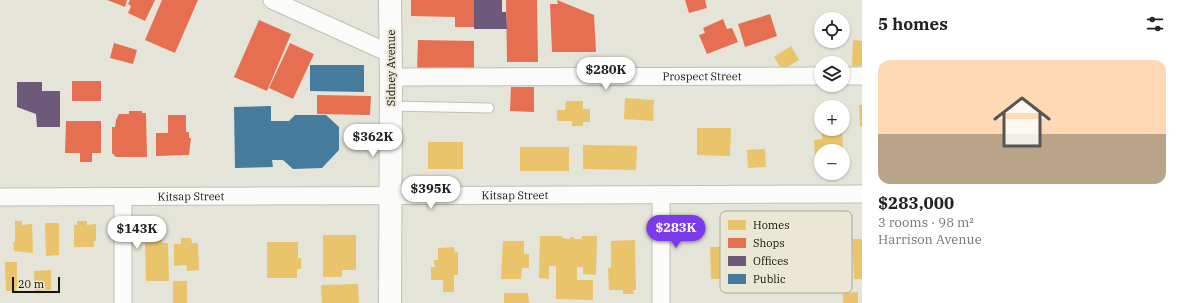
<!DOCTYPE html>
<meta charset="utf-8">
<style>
body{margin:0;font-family:"IBM Plex Serif",serif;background:#f6f6f6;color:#222;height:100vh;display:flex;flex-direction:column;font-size:15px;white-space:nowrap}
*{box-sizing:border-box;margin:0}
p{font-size:13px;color:#767676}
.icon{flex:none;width:22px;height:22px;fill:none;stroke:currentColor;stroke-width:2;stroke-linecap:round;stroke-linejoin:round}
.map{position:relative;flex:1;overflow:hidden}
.drawer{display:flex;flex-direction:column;background:#fff;width:320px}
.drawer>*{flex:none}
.buttons{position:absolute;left:814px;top:12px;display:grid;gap:8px}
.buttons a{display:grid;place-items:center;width:36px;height:36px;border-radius:50%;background:#fff;box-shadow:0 1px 3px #0004;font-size:20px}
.scale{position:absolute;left:12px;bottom:10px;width:48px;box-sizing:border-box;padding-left:4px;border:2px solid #14130c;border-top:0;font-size:11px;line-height:14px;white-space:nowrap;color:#14130c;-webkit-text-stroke:3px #eae8d4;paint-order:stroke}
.price{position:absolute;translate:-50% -34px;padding:0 9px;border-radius:14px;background:#fff;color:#222;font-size:13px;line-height:26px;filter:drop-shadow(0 1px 2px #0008)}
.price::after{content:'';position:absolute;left:50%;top:24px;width:12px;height:9px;margin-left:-6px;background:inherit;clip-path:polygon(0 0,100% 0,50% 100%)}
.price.selected{background:#7c3aed;color:#fff}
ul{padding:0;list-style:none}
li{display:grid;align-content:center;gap:8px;height:212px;padding:0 16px}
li+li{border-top:1px solid #e0e0e0}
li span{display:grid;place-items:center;height:124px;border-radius:12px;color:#555}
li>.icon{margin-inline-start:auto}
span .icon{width:72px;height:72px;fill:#fffc;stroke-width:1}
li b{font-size:17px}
h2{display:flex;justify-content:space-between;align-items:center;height:48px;padding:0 16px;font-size:17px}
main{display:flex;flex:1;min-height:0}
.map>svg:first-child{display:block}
.homes{fill:#e9c46a}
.shops{fill:#e76f51}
.offices{fill:#6d597a}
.public{fill:#457b9d}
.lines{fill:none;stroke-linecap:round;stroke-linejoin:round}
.service-casing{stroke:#c1c0b8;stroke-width:11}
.minor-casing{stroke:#c1c0b8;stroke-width:19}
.secondary-casing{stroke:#c1c0b8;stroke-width:24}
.service{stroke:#fbfbf9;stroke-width:9}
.minor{stroke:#fbfbf9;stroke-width:17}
.secondary{stroke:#fbfbf9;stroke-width:22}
.labels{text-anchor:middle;stroke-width:4;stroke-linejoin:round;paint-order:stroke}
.street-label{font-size:11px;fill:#14130c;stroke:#eae8d4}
.key{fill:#eae8d4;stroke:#aaa898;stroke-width:1}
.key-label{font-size:11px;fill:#14130c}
</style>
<main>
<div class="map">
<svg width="862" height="303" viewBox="0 0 862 303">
<rect width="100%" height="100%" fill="#e5e4d9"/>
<path class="homes" d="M 853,40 L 862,41 L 862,66 L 852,66 Z
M 791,46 L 799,60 L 782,70 L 774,57 Z
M 625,98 L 654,100 L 653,121 L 624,119 Z
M 566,101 L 583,101 L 583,109 L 590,109 L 590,122 L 583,122 L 583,126 L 572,126 L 572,121 L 557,121 L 557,110 L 565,110 Z
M 859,105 L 862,105 L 862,127 L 860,127 Z
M 697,128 L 731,128 L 730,156 L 697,155 Z
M 822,129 L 842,129 L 843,150 L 821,151 L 821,157 L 815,157 L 814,140 L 822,139 Z
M 428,142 L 463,142 L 463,169 L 428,169 Z
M 583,145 L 637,146 L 636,170 L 583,169 Z
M 520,147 L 569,147 L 569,171 L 520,171 Z
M 765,149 L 766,167 L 748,168 L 747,150 Z
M 15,221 L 22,221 L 22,225 L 32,224 L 33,253 L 14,251 L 13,242 L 15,242 Z
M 77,221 L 87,221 L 87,225 L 96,224 L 96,241 L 94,241 L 94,247 L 74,247 L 74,225 L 77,225 Z
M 45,223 L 59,223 L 59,255 L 46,256 Z
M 323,235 L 356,235 L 356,270 L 342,270 L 342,277 L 323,277 Z
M 540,236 L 562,236 L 562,238 L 569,239 L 572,236 L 574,239 L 582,239 L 582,236 L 597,236 L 596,275 L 583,274 L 583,267 L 577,267 L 577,280 L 593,280 L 593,300 L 556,299 L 556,266 L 549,266 L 549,279 L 539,278 Z
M 181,238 L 191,238 L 192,243 L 198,243 L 199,270 L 187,271 L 186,265 L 174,266 L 174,244 L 181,244 Z
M 151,239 L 162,239 L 162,243 L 168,243 L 169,281 L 146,281 L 145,243 L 151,243 Z
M 852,239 L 862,239 L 862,279 L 854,279 Z
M 635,240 L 636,290 L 633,290 L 634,294 L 623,294 L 623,290 L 609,290 L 608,268 L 611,268 L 611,241 Z
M 503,241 L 524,241 L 524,254 L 529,254 L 529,268 L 522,268 L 521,279 L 501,279 Z
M 267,242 L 298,242 L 298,258 L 301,258 L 301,269 L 297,269 L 297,278 L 267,278 Z
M 454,247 L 455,252 L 458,252 L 458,275 L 454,275 L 454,292 L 443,292 L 443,280 L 431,280 L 431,267 L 435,267 L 434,260 L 438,260 L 438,248 Z
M 710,247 L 734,247 L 734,279 L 711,279 Z
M 5,262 L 17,262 L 17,291 L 6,291 Z
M 51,270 L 51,290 L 35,291 L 34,271 Z
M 173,281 L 187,281 L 187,303 L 173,303 Z
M 358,284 L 359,303 L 322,303 L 321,285 Z
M 858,292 L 858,303 L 843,303 L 843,293 Z
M 504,293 L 528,293 L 529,303 L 504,303 Z"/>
<path class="shops" d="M 107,0 L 127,0 L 125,7 Z
M 130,0 L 155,0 L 145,21 L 128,13 L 131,6 L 128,4 Z
M 162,0 L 198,0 L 175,53 L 145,40 Z
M 411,0 L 474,0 L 474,27 L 455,27 L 455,17 L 411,16 Z
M 506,0 L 537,0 L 538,62 L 507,62 Z
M 557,0 L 594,15 L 596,52 L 552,52 L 550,4 L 558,4 Z
M 685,0 L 705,0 L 707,8 L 689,13 Z
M 770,14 L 777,36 L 745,47 L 738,24 Z
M 723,19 L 727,29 L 732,28 L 738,42 L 707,54 L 699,35 L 705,33 L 703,28 Z
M 259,20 L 291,34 L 267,91 L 234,77 Z
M 418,40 L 474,41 L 474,73 L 417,72 Z
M 114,43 L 137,50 L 133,64 L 110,58 Z
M 290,43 L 314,54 L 293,99 L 269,88 Z
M 72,81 L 101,81 L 101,101 L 72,101 Z
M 511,87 L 534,87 L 534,112 L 510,111 Z
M 317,95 L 371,96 L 370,115 L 317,114 Z
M 129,111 L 142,111 L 142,113 L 146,113 L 147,157 L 116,157 L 112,153 L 112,127 L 115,127 L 116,120 L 119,114 L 129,114 Z
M 168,115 L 186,115 L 186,132 L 189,132 L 189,138 L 191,138 L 189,155 L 156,156 L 156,133 L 168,133 Z
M 66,121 L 101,121 L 101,153 L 92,153 L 92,162 L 80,162 L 80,153 L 65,153 Z"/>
<path class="offices" d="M 474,0 L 502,0 L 502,12 L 506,12 L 507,29 L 474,29 Z
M 17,82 L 42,82 L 42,91 L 60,91 L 60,127 L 37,127 L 36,114 L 17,107 Z"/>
<path class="public" d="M 310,65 L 364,65 L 364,92 L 310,91 Z
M 271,106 L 271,121 L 289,121 L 295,115 L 326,115 L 339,127 L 339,150 L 322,168 L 293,169 L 283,160 L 272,160 L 273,167 L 235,168 L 234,107 Z"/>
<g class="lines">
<g class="service-casing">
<path id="service" d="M 391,106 L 489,108"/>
</g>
<g class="minor-casing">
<g id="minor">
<path d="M 272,0 L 391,54"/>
<path d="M 843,76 L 862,76"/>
<path id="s1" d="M 391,77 L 821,76"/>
<path d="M 661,195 L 661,303"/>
<path id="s2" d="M 0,197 L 862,194"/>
<path d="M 123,197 L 123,303"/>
</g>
</g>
<g class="secondary-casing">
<path id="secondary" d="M 390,303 L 391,77 L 390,0"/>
</g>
<use href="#service" class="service"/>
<use href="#minor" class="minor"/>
<use href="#secondary" class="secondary"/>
</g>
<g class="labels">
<g class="street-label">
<text transform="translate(391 68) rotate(-90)" y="4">Sidney Avenue</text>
<text dy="4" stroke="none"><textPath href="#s1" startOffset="311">Prospect Street</textPath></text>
<text dy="4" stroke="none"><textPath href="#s2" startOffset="515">Kitsap Street</textPath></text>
<text dy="4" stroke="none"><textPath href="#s2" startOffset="191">Kitsap Street</textPath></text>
</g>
</g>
<rect x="720" y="211" width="132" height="82" rx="6" class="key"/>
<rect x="728" y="220" width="18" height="10" fill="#e9c46a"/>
<rect x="728" y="238" width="18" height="10" fill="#e76f51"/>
<rect x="728" y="256" width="18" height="10" fill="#6d597a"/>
<rect x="728" y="274" width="18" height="10" fill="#457b9d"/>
<g class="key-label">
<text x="753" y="229">Homes</text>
<text x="753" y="247">Shops</text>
<text x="753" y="265">Offices</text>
<text x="753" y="283">Public</text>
</g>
</svg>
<div class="buttons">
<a><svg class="icon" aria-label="locate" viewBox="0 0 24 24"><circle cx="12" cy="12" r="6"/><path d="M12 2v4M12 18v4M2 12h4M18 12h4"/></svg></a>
<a><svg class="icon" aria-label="layers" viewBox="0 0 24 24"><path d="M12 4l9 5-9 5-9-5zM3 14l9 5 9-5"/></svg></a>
<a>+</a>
<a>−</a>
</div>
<div class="scale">20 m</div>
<b class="price" style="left:606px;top:91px">$280K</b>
<b class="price" style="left:373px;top:158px">$362K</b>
<b class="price" style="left:431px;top:210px">$395K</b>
<b class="price selected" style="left:676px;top:249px">$283K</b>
<b class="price" style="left:137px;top:250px">$143K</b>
</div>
<section class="drawer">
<h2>5 homes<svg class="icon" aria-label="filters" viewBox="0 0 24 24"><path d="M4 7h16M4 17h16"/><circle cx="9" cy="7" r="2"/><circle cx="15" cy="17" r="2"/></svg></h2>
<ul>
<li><span style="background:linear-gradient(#ffd9b3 60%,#b9a48a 0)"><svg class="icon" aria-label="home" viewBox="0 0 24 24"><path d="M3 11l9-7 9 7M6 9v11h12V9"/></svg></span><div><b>$283,000</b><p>3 rooms · 98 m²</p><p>Harrison Avenue</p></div></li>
</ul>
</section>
</main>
